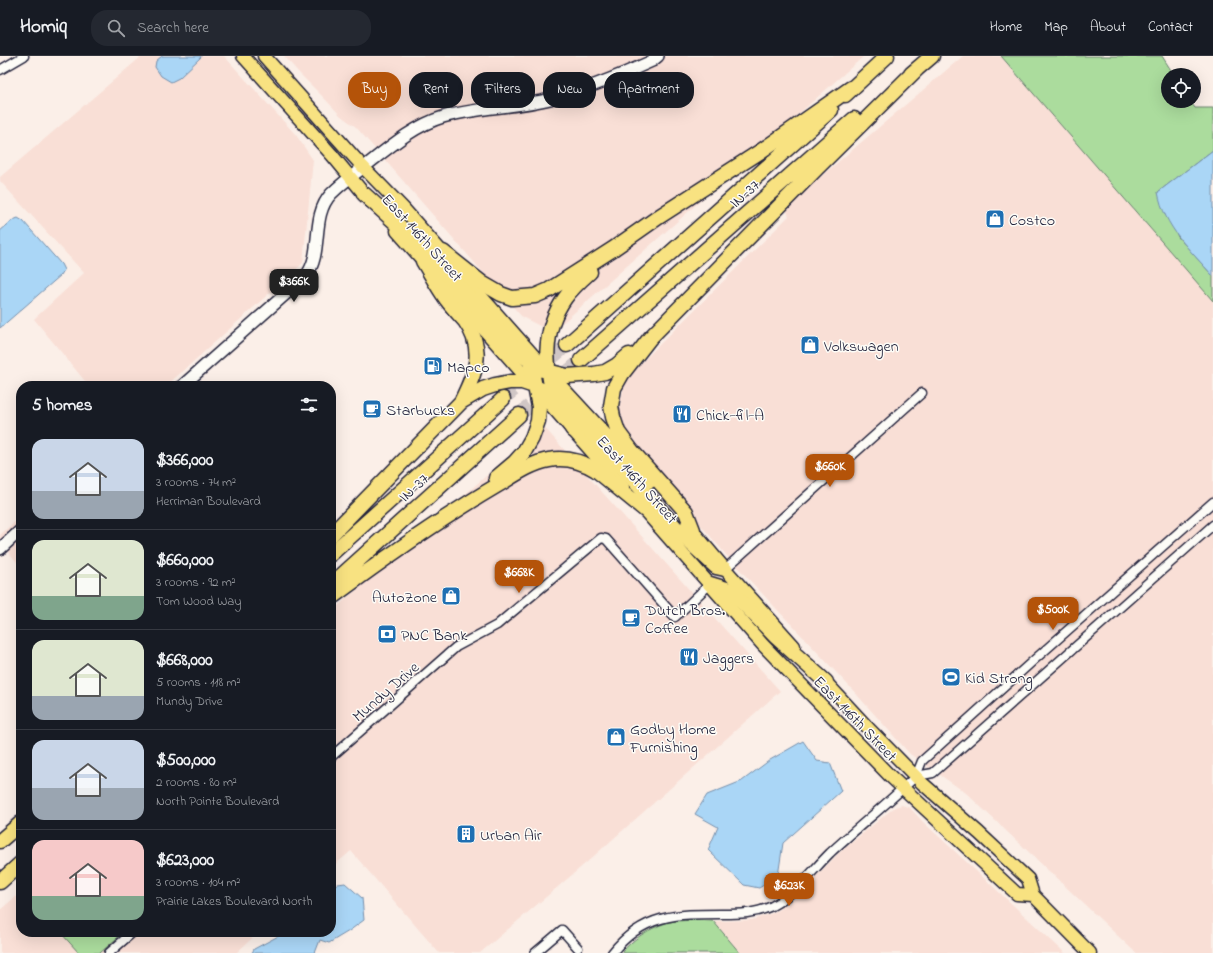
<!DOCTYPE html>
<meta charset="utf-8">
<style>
body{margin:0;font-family:"Indie Flower",sans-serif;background:#242831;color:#f1f3f6;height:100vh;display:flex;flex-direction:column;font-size:15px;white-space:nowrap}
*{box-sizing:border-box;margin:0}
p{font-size:13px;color:#9ea1a6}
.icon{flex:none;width:22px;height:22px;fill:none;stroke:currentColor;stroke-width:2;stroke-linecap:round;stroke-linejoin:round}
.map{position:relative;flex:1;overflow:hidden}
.side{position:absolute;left:16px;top:325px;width:320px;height:556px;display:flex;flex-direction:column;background:#171b24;border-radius:16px;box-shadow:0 4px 16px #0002}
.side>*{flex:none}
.banner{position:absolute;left:348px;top:16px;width:380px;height:36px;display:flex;gap:8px}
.tools{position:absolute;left:1161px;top:12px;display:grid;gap:8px}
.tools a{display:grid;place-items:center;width:40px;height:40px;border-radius:50%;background:#171b24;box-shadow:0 4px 16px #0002;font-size:20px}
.price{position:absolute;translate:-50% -34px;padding:0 9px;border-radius:8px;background:#b45309;color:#fff;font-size:13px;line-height:26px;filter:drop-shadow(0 1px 2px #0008)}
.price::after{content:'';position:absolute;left:50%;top:24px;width:12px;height:9px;margin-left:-6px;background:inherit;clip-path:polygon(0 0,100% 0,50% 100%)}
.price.current{background:#222;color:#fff}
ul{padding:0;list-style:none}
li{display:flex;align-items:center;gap:12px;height:100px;padding:0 16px}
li+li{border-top:1px solid #363941}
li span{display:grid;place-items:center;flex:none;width:112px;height:80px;border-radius:12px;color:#555}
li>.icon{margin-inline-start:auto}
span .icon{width:48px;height:48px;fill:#fffc;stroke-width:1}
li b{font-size:17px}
h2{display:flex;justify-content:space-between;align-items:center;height:48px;padding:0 16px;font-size:17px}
.tag{padding:0 14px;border-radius:16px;background:#171b24;box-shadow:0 4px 16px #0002;font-size:14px;line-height:36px}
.tag.current{background:#b45309;color:#fff}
header{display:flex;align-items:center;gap:24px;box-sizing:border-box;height:56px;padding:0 20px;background:#171b24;border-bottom:1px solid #363941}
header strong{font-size:19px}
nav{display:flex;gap:22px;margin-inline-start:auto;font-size:14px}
.search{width:280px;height:36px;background:#242831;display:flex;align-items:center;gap:10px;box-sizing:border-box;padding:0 14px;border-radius:16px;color:#9ea1a6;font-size:15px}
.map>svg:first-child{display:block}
.built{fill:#f9dfd6}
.green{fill:#abdc9d;stroke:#667f6c}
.water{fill:#aad6f6;stroke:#748eab}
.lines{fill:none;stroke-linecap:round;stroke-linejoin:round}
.highway-tunnel{stroke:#d0c6c5;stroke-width:14;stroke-dasharray:14 7;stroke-linecap:butt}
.street-casing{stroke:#22223b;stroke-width:11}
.secondary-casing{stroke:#22223b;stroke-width:14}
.primary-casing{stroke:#22223b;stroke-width:15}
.highway-casing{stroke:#22223b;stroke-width:17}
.street{stroke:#fdfcf7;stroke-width:8}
.secondary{stroke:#fdfcf7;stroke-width:11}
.primary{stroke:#f8e281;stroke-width:12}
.highway{stroke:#f8e281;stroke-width:14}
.labels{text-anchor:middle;stroke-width:3;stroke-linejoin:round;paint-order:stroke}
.street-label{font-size:16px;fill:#22223b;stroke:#fdfcf7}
.poi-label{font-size:16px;fill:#22223b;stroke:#fdfcf7;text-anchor:start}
</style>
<header>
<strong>Homiq</strong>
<div class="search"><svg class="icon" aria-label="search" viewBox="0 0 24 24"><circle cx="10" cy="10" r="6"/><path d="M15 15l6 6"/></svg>Search here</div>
<nav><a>Home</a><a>Map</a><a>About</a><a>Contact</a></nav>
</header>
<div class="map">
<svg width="1213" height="897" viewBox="0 0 1213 897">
<rect width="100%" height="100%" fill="#fbefe8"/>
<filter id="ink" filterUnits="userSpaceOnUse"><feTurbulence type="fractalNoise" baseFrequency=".025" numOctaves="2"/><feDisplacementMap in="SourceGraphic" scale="8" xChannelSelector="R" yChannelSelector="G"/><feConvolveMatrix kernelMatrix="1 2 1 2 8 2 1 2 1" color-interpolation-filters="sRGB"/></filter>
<g filter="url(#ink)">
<path class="built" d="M 142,0 L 224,0 L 296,79 L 313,104 L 303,207 L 166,330 L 89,330 L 34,263 L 84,217 L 0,125 L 0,121 Z
M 284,0 L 864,0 L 566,264 L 557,271 L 546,273 L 522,261 L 356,71 L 341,60 L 325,43 L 300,18 Z
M 963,0 L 1001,0 L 1213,245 L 1213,897 L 1136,897 L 966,737 L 910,698 L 849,630 L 728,501 L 629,385 L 619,369 L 618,356 L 625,326 L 635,313 L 789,160 L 785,151 Z
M 543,370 L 780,635 L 586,807 L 480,897 L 439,897 L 351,795 L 331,812 L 331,556 Z
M 21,460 L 21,511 L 0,486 L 0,479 Z
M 902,749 L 910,752 L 923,766 L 1065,897 L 740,897 L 713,865 L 727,865 L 752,864 L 773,857 L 791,846 L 839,797 L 885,759 L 895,751 Z
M 21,836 L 21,876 L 259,876 L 236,897 L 0,897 L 0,854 Z"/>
<path class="green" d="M 1001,0 L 1162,0 L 1174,19 L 1168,19 L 1168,45 L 1190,45 L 1195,52 L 1213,52 L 1213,94 L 1158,136 L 1178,181 L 1213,220 L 1213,245 Z
M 695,864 L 713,865 L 740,897 L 621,897 C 633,883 648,873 666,867 C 675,864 686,865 695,864 Z
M 60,876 L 124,876 L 100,897 L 79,897 Z"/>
<path class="water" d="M 162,0 L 201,0 L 201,1 L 179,22 L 171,26 L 161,20 L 155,11 L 156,5 Z
M 1213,94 L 1213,220 C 1190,194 1164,171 1158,136 Z
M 18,162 L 23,165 L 61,208 L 64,214 L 61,219 L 0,272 L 0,175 L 13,164 Z
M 803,685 L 817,705 L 830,707 L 841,735 L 783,787 L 778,820 L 759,832 L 744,829 L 708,794 L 718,771 L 695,758 L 707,739 L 742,725 L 770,704 Z
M 345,827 L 362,842 L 364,864 L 349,875 L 329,887 L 320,884 L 315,897 L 252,897 L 254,893 L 286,876 L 331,876 L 331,829 Z"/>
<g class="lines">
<path class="highway-tunnel" d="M 503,343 L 567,289
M 519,359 L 581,304"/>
<g class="street-casing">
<path id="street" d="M 0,14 L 24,0
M 725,513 L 922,337
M 331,701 L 456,591 L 497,569 L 504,563 L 601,482 L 606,483 L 675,561 L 710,528
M 916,720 L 933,717 L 1213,469
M 109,897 L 133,876
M 535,897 L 562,874 L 578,892
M 612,897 C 643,858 676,858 721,858 C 739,858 755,858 772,850 C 796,837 811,816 830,797 C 858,771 888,747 916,720 L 922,705 L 1034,604 L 1213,446"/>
</g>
<g class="secondary-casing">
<path id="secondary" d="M 182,330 L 306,220 C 324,196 310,161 331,138 C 341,128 353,119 364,111 C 387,93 415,69 443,61 C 478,51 515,52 550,43 C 586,34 619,20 652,5 L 658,0
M 0,493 L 21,474"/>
</g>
<g class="primary-casing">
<path id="primary" d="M 243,0 L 332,99 L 370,145
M 264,0 L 363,111 L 403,152 L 549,317 L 650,426
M 397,175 L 623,431
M 638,447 L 763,589 L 889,719 L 1017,838 L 1033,839
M 687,468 L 725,513 L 794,590
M 820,620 L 871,675 L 922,727 L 979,777 L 1028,823 L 1033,839 L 1090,897"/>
</g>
<g class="highway-casing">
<path id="highway" d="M 911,18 L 932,0
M 845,39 L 887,0
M 364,138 L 429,197 L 519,297 L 543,314 L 567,320 L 594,318 L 605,316 L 617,309 L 629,299
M 443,196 L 482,227 L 501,238 L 512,242 L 523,241 L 535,240 L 549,234 L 613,193 L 660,160 L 761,95 L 851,32
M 423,205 C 431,218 438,232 447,244 C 452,251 459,258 465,265 C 486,295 475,317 461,346
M 567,289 L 831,54
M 581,304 L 854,63
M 573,374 C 568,366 563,358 559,350 C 543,316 542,274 565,242 C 572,232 581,224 590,216
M 496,422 L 515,406 L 524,396 L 532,382 L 538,365 L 539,351 L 529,300
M 693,474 L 686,456 L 632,395 L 618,376 L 613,361 L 611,350 L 614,332 L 622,318 L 650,282 L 817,112 L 917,13
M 331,479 L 461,346 L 483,333 L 495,329 L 510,326 L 522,326 L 534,330 L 556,342 L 564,347 L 594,380 L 686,483 L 716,511 L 725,513
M 331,498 L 503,343
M 710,528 L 730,534 L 776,581 L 826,626
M 331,529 L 519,359
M 331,542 C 385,502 440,463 498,429 C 513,420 531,407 549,404 C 566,401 581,405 596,414 L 645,454
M 0,785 L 21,767
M 0,826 L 21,807"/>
</g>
<use href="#street" class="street"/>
<use href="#secondary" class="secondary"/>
<use href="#primary" class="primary"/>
<use href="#highway" class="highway"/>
</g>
</g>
<defs>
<g id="shop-square" transform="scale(1)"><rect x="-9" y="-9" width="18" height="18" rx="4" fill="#1f6fb2" stroke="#fdfcf7"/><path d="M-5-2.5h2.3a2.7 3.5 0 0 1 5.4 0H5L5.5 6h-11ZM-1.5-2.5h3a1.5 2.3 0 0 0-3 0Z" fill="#fff"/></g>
<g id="fuel-square" transform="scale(1)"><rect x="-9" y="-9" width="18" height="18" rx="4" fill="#1f6fb2" stroke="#fdfcf7"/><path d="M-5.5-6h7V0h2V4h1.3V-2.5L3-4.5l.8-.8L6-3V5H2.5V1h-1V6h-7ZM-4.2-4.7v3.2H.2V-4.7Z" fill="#fff"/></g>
<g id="cafe-square" transform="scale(1)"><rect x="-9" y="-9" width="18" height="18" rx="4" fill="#1f6fb2" stroke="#fdfcf7"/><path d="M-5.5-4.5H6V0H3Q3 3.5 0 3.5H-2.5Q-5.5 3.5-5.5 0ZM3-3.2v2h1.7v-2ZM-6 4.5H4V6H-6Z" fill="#fff"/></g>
<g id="restaurant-square" transform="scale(1)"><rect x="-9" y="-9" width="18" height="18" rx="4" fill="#1f6fb2" stroke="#fdfcf7"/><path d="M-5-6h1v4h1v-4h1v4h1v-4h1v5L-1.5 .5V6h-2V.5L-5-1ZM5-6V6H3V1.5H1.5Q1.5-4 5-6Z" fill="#fff"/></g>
<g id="bank-square" transform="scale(1)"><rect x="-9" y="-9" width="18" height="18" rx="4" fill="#1f6fb2" stroke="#fdfcf7"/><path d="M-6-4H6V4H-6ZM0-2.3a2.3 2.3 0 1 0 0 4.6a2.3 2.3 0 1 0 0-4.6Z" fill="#fff"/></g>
<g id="stadium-square" transform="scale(1)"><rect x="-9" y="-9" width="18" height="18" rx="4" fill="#1f6fb2" stroke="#fdfcf7"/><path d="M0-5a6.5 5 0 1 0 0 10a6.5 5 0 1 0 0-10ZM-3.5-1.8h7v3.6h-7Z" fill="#fff"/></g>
<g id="building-square" transform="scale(1)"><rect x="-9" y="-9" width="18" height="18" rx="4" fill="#1f6fb2" stroke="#fdfcf7"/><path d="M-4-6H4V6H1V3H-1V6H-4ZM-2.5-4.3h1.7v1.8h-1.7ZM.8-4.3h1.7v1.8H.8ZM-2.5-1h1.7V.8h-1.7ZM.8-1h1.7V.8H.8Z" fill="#fff"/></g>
</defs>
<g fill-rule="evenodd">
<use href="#shop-square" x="995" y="163"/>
<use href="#shop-square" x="810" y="289"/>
<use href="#fuel-square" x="433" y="310"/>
<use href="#cafe-square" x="372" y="353"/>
<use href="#restaurant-square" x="682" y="358"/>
<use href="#shop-square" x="451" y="540"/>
<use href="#cafe-square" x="631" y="562"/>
<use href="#bank-square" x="387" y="578"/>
<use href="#restaurant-square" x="689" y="601"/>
<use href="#stadium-square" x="951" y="621"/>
<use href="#shop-square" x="616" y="681"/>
<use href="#building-square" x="466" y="778"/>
</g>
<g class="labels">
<g class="street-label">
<text transform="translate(744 137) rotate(-41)" y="6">IN-37</text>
<text transform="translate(423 181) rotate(48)" y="6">East 146th Street</text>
<text transform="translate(638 423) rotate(48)" y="6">East 146th Street</text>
<text transform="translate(413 431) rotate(-42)" y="6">IN-37</text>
<text transform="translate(385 635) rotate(-41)" y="6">Mundy Drive</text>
<text transform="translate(856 662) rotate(46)" y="6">East 146th Street</text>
</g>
<g class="poi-label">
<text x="1009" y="169">Costco</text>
<text x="824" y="295">Volkswagen</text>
<text x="447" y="316">Mapco</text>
<text x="386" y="359">Starbucks</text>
<text x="696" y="364">Chick-fil-A</text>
<text x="437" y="546" text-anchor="end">AutoZone</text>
<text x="645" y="559">Dutch Bros.<tspan x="645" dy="18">Coffee</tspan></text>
<text x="401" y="584">PNC Bank</text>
<text x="703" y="607">Jaggers</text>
<text x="965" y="627">Kid Strong</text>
<text x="630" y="678">Godby Home<tspan x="630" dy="18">Furnishing</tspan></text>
<text x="480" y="784">Urban Air</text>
</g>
</g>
</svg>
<div class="tools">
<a><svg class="icon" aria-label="locate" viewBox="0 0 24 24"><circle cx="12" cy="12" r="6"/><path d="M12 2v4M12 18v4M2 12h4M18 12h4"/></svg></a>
</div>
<b class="price current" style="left:294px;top:247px">$366K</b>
<b class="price" style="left:830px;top:432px">$660K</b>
<b class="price" style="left:519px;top:538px">$668K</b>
<b class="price" style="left:1053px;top:575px">$500K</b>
<b class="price" style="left:789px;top:851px">$623K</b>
<div class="banner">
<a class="tag current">Buy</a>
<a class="tag">Rent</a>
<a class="tag">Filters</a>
<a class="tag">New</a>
<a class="tag">Apartment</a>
</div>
<section class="side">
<h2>5 homes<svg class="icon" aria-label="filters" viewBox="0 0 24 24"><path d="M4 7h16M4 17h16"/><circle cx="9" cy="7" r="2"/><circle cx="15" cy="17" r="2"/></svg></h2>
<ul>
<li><span style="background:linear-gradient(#c9d6e8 65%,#9aa5b1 0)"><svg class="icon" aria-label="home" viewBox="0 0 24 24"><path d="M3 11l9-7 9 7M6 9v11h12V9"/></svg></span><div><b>$366,000</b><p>3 rooms · 74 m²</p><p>Herriman Boulevard</p></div></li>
<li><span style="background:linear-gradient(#dfe7d0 70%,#7fa58c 0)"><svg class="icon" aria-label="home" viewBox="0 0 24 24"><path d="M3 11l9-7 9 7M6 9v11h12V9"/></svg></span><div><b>$660,000</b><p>3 rooms · 92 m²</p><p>Tom Wood Way</p></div></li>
<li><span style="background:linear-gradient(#dfe7d0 70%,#9aa5b1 0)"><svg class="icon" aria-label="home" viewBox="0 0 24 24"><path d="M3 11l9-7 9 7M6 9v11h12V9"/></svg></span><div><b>$668,000</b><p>5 rooms · 118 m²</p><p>Mundy Drive</p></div></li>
<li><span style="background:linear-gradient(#c9d6e8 60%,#9aa5b1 0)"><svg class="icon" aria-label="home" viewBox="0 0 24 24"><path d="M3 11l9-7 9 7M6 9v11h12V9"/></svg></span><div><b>$500,000</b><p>2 rooms · 80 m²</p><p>North Pointe Boulevard</p></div></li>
<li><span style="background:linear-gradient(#f6c9c9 70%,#7fa58c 0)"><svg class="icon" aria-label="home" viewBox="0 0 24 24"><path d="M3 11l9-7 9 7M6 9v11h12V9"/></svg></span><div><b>$623,000</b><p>3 rooms · 104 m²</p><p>Prairie Lakes Boulevard North</p></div></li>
</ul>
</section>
</div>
